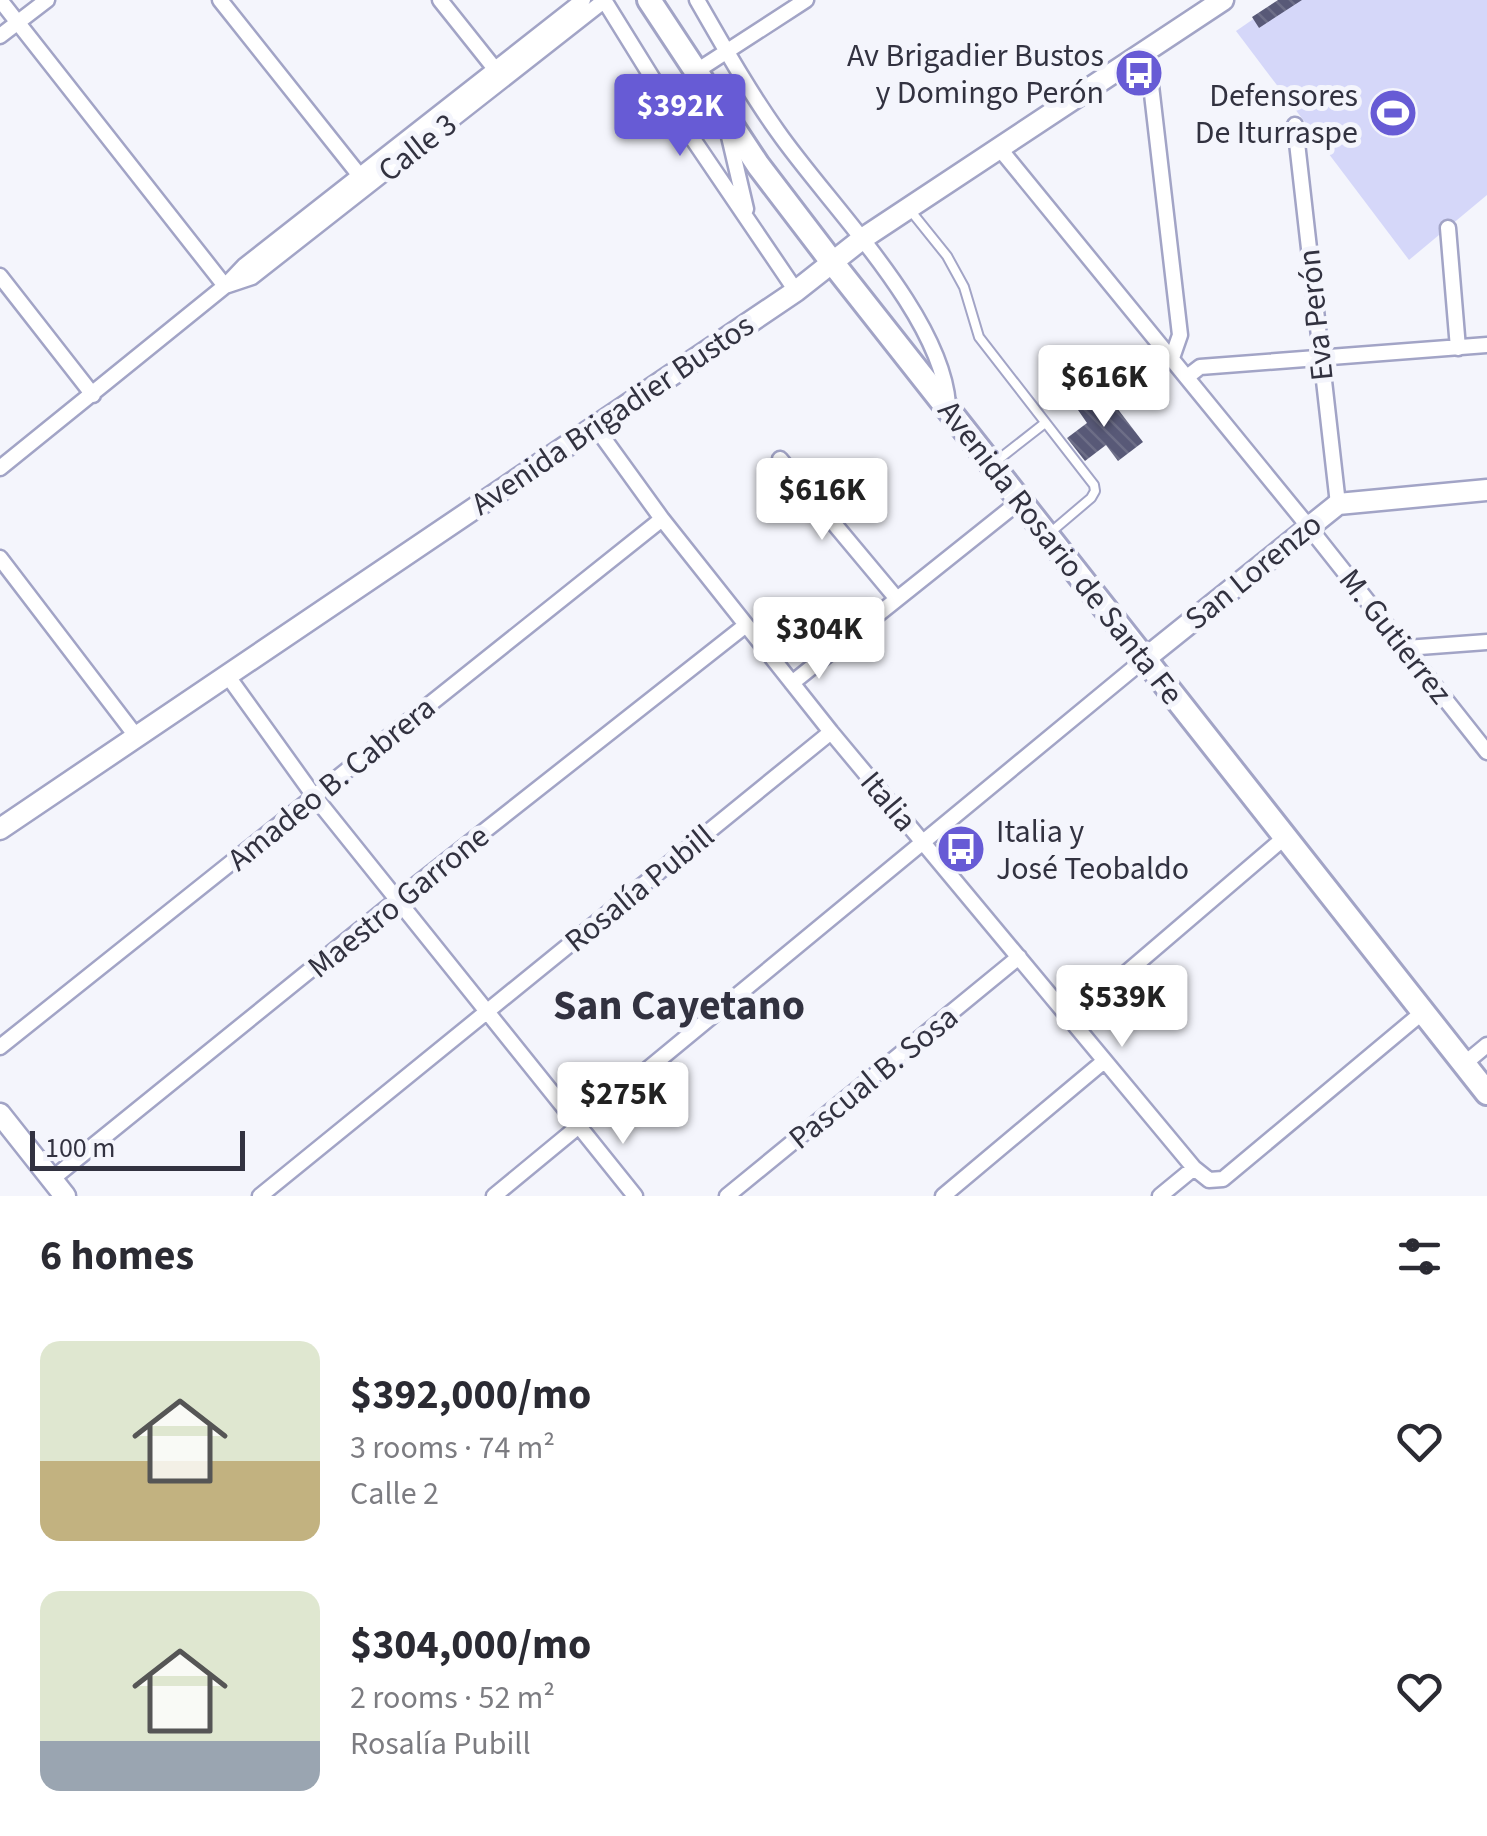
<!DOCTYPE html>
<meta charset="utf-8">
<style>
body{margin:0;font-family:"Source Sans 3",sans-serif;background:#f2f2f3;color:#2b2b33;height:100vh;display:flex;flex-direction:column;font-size:38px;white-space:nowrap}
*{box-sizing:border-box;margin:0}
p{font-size:32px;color:#7c7c81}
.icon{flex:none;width:55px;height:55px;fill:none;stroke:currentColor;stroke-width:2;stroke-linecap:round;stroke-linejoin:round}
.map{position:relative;height:1196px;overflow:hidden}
.details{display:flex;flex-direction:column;background:#fff;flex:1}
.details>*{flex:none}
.scale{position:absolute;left:30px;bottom:25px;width:215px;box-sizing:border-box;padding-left:10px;border:5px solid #323240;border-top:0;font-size:28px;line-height:35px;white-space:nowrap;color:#323240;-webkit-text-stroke:8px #f4f5fc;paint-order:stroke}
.price{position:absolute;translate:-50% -85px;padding:0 22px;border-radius:10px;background:#fff;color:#222;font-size:32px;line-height:65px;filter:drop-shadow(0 2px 5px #0008)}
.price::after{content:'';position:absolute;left:50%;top:60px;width:30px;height:22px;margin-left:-15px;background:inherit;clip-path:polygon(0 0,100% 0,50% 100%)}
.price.current{background:#675bd5;color:#fff}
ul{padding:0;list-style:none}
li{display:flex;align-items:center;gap:30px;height:250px;padding:0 40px}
li span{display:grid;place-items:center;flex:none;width:280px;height:200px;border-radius:20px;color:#555}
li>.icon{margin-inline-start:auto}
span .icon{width:120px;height:120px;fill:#fffc;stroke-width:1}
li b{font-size:42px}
h2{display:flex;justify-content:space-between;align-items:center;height:120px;padding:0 40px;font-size:42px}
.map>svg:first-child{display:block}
.pitch{fill:#d5d7f9}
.building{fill:url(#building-back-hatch)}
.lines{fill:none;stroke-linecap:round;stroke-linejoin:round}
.lane-casing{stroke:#a2a4c6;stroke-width:12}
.street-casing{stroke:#a2a4c6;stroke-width:19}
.secondary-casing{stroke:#a2a4c6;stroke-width:25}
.primary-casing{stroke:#a2a4c6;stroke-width:28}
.lane{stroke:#fff;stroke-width:8}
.street{stroke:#fff;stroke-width:14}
.secondary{stroke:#fff;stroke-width:20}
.primary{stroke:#fff;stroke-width:22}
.labels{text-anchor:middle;stroke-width:10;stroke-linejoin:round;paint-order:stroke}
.poi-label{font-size:32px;fill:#323240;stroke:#f4f5fc;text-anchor:end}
.street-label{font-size:32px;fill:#323240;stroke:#f4f5fc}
.district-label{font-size:42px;font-weight:bold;fill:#323240;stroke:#f4f5fc}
</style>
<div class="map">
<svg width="1487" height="1196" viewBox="0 0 1487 1196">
<defs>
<pattern id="building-back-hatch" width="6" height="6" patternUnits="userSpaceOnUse" patternTransform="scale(2.5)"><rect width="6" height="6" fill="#585977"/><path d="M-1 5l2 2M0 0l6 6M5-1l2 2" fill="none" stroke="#6d6e87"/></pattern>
</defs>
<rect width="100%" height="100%" fill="#f4f5fc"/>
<path class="pitch" d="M 1281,0 L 1487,0 L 1487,195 L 1409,260 L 1236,31 Z"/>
<path class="building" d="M 1278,0 L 1302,0 L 1259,28 L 1252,17 Z
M 1104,391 L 1143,442 L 1118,461 L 1106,445 L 1085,461 L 1067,438 L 1087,423 L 1078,410 Z"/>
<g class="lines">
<g class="lane-casing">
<path id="lane" d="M 910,210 L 947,256 L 964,287 L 979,337 L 1094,485 L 1095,491 L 1091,498 L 1051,532
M 994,463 L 1045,423"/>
</g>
<g class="street-casing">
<path id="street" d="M 0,0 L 225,286 L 0,468
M 220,0 L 364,181
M 440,0 L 499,74
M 583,0 L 244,266 L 225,286 L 252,277 L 605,0
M 604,0 L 661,92 L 796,291
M 697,0 C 723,45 748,90 778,132 C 829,205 941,314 948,404
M 0,36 L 47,0
M 1147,51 L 1180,335 L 1172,358
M 695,72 L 806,0
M 1295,125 L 1338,504
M 727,128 L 746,209
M 1000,149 L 1308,526 L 1487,752
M 1448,228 L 1458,348
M 0,276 L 93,395
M 1187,377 L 1200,367 L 1487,345
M 594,425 L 662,519 L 831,732 L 1194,1168
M 780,459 L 897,599
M 0,558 L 136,736
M 1406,648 L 1487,642
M 227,675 L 314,796 L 635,1196
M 792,683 L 1020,501
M 1070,1021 L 1284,838
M 0,1047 L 662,519
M 1464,1064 L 1487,1045
M 52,1179 L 398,899 L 746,625
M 260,1196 L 831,732
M 494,1196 L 1146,658
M 727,1196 L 1019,957
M 943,1196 L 1103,1062
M 1160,1196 L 1194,1168 L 1209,1180 L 1223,1179 L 1423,1012"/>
</g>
<g class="secondary-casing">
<path id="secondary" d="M 1146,658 L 1338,504 L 1487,490
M 0,829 L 796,291 L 862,239 L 1223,0
M 0,1114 L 65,1196"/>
</g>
<g class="primary-casing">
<path id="primary" d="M 649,0 L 758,165 L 832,262 L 1487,1093"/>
</g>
<use href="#lane" class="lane"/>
<use href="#street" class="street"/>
<use href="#secondary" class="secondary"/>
<use href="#primary" class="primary"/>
</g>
<defs>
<g id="bus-disc" transform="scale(2.5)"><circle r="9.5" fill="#675bd5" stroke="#f4f5fc"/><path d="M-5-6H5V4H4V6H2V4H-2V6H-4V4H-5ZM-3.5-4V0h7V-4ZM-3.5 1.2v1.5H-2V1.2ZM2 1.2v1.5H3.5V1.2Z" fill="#fff"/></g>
<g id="stadium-disc" transform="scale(2.5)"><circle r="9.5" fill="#675bd5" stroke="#f4f5fc"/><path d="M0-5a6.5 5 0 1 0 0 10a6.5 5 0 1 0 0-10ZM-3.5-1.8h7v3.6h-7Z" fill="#fff"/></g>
</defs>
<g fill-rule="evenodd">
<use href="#bus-disc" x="1139" y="73"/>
<use href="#stadium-disc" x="1393" y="113"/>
<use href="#bus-disc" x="961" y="849"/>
</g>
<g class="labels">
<g class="poi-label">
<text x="1104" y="66">Av Brigadier Bustos<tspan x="1104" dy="37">y Domingo Perón</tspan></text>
<text x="1358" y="106">Defensores<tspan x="1358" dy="37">De Iturraspe</tspan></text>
<text x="996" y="842" text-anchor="start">Italia y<tspan x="996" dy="37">José Teobaldo</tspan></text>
</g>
<g class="street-label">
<text transform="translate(417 147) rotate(-38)" y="11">Calle 3</text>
<text transform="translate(1315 315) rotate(-96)" y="11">Eva Perón</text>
<text transform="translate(612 414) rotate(-34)" y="11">Avenida Brigadier Bustos</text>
<text transform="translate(1061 552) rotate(52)" y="11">Avenida Rosario de Santa Fe</text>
<text transform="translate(1253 571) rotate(-39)" y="11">San Lorenzo</text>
<text transform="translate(1396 636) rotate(52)" y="11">M. Gutierrez</text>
<text transform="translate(331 783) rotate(-39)" y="11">Amadeo B. Cabrera</text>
<text transform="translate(889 801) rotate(50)" y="11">Italia</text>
<text transform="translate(639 888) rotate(-39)" y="11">Rosalía Pubill</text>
<text transform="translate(398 901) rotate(-39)" y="11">Maestro Garrone</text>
<text transform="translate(873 1077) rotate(-39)" y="11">Pascual B. Sosa</text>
</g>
<g class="district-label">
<text x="679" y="1019">San Cayetano</text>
</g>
</g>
</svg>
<div class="scale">100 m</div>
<b class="price current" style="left:680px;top:159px">$392K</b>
<b class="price" style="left:1104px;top:430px">$616K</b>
<b class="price" style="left:822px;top:543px">$616K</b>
<b class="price" style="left:819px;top:682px">$304K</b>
<b class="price" style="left:1122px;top:1050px">$539K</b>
<b class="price" style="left:623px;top:1147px">$275K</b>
</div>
<section class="details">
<h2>6 homes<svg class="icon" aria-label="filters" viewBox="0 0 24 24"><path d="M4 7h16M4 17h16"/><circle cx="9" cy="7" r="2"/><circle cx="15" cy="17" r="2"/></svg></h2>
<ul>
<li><span style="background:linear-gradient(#dfe7d0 60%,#c2b280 0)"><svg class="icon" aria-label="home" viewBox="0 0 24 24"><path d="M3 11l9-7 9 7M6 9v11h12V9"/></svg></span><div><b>$392,000/mo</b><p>3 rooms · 74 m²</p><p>Calle 2</p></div><svg class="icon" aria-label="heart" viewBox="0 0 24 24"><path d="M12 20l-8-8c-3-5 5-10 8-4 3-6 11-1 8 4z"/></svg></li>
<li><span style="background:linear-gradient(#dfe7d0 75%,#9aa5b1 0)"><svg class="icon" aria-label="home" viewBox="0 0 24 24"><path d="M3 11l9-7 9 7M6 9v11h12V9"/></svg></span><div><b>$304,000/mo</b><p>2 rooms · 52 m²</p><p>Rosalía Pubill</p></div><svg class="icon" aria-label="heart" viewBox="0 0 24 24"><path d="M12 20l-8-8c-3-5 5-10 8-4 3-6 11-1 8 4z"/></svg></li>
</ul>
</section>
